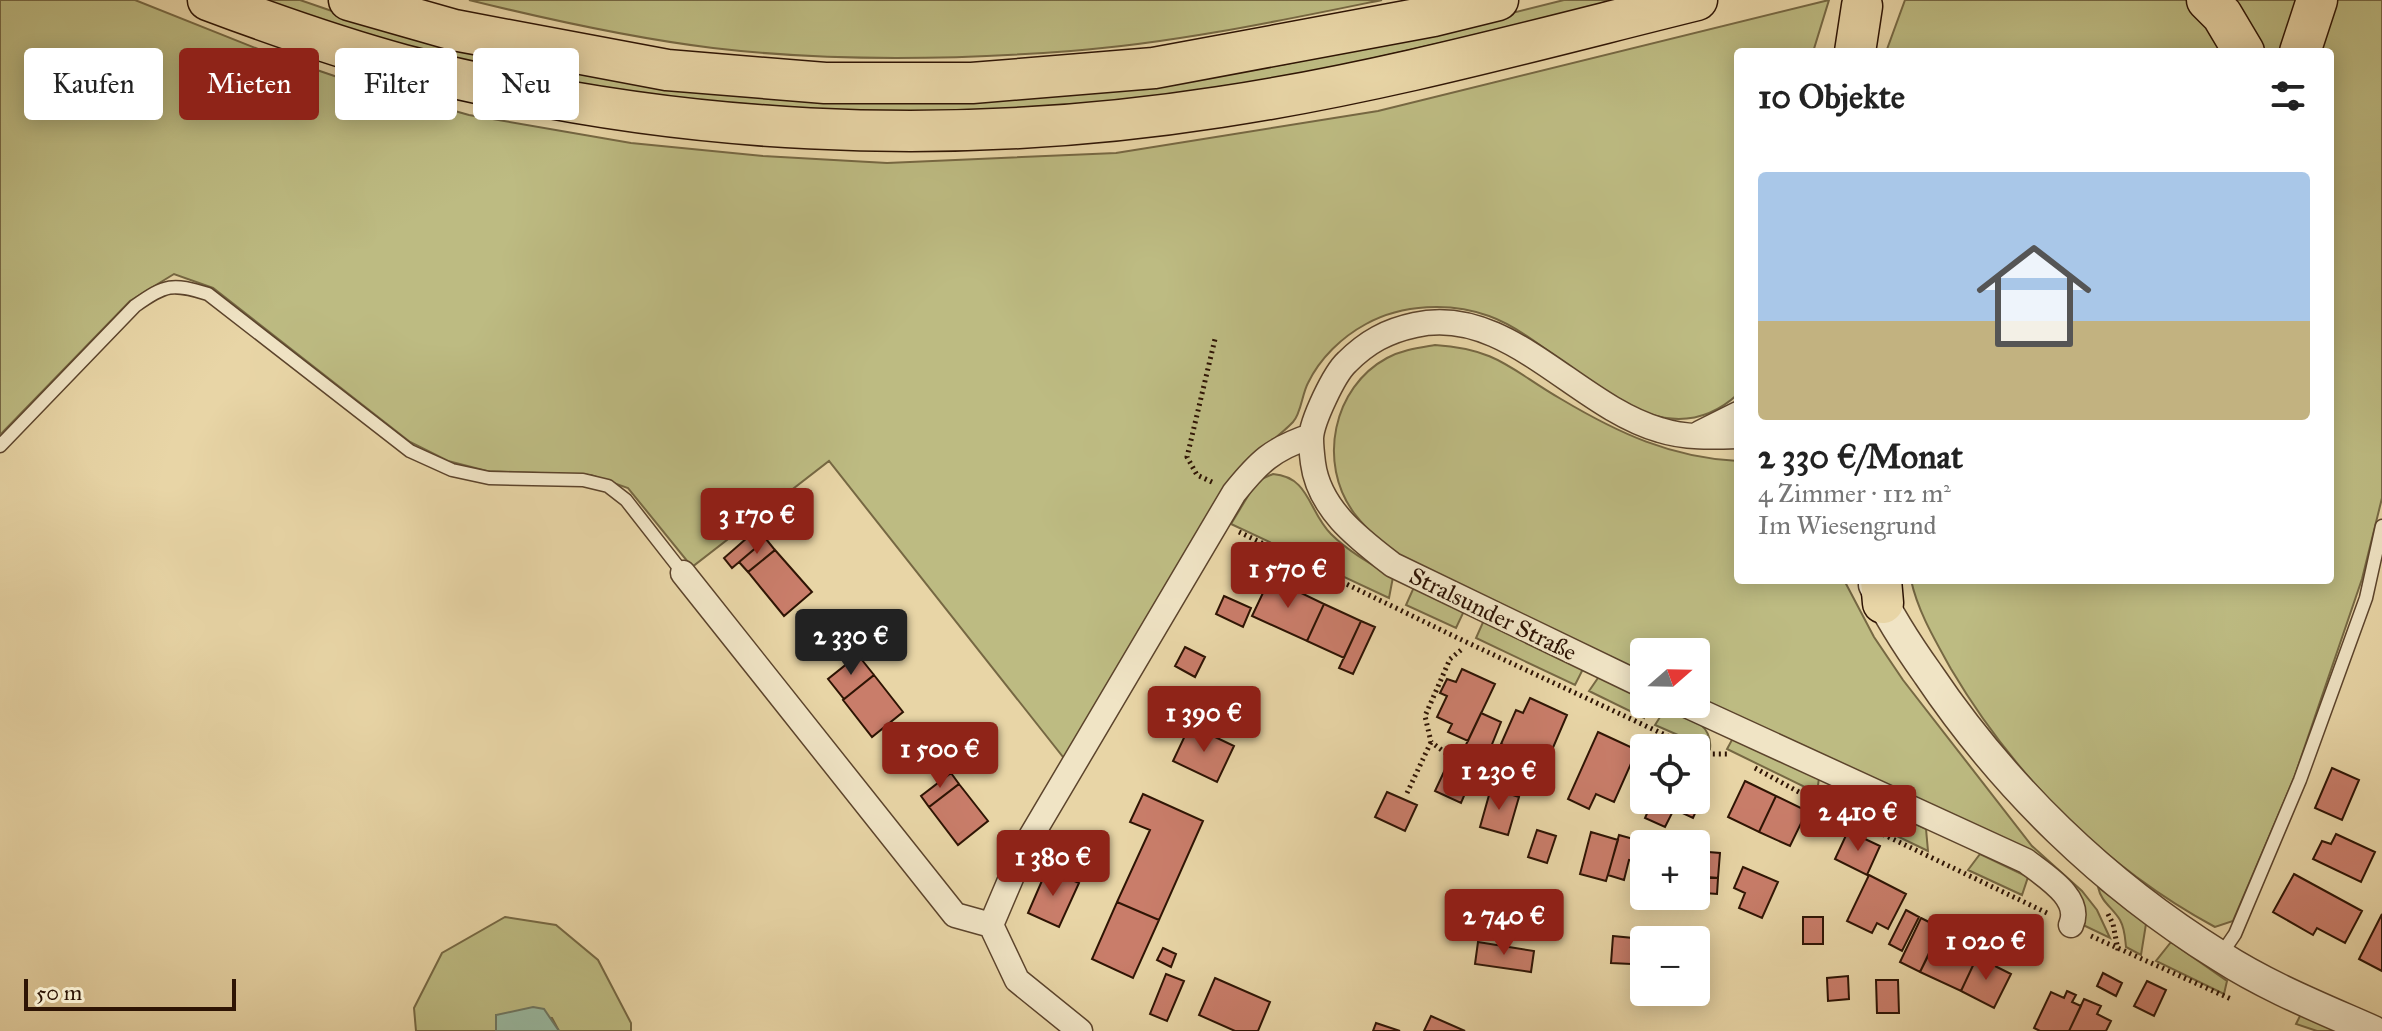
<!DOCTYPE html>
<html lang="de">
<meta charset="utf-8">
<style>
body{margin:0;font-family:"IM FELL Great Primer",serif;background:#f6f6f6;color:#222;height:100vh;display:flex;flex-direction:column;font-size:30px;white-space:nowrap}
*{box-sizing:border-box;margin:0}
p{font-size:26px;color:#767676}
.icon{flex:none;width:44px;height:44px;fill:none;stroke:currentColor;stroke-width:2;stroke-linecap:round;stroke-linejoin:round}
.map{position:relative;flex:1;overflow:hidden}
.details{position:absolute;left:1734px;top:48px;width:600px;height:536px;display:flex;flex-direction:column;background:#fff;border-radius:8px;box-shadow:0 4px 20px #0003}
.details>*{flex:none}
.top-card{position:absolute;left:24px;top:48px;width:760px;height:72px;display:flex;gap:16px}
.needle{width:52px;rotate:70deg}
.controls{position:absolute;left:1630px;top:638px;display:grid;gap:16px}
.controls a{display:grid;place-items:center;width:80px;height:80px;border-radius:8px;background:#fff;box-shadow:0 4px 20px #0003;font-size:40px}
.scale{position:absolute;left:24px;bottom:20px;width:212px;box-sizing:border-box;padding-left:8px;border:4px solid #2e1404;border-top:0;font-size:22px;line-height:28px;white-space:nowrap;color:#2e1404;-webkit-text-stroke:6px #f0e4c5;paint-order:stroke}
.price{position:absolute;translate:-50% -68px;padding:0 18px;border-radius:8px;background:#8f2418;color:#fff;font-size:26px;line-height:52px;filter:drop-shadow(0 2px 4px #0008)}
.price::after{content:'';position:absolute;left:50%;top:48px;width:24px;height:18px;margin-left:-12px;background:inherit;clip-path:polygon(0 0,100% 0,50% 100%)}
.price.on{background:#222;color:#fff}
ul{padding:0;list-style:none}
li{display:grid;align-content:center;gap:16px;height:424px;padding:0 24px}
li span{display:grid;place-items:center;height:248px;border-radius:8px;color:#555}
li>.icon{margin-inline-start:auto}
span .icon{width:144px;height:144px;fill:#fffc;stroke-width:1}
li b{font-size:34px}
h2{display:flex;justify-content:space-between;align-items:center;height:96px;padding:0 24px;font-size:34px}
.tag{padding:0 28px;border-radius:8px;background:#fff;box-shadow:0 4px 20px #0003;font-size:28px;line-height:72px}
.tag.on{background:#8f2418;color:#fff}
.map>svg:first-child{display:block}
.green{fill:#bdbb82;stroke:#766843;stroke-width:2}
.water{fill:#99b9a1;stroke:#6e7762;stroke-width:2}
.building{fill:#c97d6a;stroke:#2e1404;stroke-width:2}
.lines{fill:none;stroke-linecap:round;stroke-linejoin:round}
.service-casing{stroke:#5c442c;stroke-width:15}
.minor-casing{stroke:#5c442c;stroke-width:27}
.tertiary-casing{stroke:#5c442c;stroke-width:33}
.trunk-casing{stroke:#2e1404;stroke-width:43}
.path{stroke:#2e1404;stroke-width:5;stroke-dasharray:2 4;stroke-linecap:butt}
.service{stroke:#f0e4c5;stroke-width:12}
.minor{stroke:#f0e4c5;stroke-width:24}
.tertiary{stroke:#f0e4c5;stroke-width:30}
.trunk{stroke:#e8d5a6;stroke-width:40}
.labels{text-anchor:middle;stroke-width:6;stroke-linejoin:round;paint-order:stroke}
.street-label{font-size:24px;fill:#2e1404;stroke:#f0e4c5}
</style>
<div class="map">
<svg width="2382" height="1031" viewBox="0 0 2382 1031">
<rect width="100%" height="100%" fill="#e8d5a6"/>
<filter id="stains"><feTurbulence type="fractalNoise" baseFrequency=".0025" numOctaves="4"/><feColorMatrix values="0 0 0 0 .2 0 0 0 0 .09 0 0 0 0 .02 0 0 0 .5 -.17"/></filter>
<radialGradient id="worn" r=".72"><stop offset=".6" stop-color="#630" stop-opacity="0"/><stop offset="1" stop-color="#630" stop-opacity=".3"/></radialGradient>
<path class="green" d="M 0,0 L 135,0 L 273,55 L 352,82 L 469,115 L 631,143 L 763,156 L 887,163 L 1116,153 L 1378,111 L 1829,0 L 1813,52 L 1738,52 L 1738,394 C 1652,473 1565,343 1489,316 C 1451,302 1402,304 1366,324 C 1342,337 1320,358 1308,383 C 1302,394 1301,414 1293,422 C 1274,442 1246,457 1231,480 C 1210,509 1194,543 1176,574 C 1140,637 1104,699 1067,762 L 829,461 L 692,567 L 628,488 L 591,475 L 487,471 L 448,461 L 410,442 L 213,288 L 174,274 L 130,301 L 0,435 Z
M 263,0 L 300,0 L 361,21 L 590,76 L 1138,88 L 1286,64 L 1441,31 L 1564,0 L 1630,0 L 1287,78 L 1141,101 L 894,115 L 623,95 L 469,63 L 352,31 Z
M 469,0 L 1382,0 C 1279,21 1175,43 1071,51 C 953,60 831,62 713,48 C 631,38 550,20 469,0 Z
M 1905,0 L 2194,0 L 2232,52 L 1886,52 Z
M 2230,0 L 2304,0 L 2288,52 L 2261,52 Z
M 2330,0 L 2382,0 L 2382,498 L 2362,579 L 2294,778 L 2233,921 L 2215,927 C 2104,867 2015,777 1951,669 C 1935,640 1918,612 1911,580 L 2330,580 L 2330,52 L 2313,52 Z
M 1435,345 C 1498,349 1511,370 1561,399 C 1618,433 1672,458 1738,461 L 1738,580 L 1844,580 L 1874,637 L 1903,680 L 2032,846 L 2082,891 L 2097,910 L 2110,938 L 2079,923 L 2078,897 L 1696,698 L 1696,652 L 1644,652 L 1644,673 L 1414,565 C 1391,550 1371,535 1354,513 C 1317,463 1333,387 1387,358 C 1402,350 1418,348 1435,345 Z
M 1273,474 C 1310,477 1308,511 1331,534 C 1349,552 1371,564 1393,577 L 1389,598 L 1231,524 L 1257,481 Z
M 1414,587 L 1464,611 L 1456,628 L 1406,605 Z
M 1484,620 L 1584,667 L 1575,685 L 1476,638 Z
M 1600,675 L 1644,696 L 1644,718 L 1589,691 Z
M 1667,706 C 1687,716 1713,723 1710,749 L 1655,725 Z
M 1733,738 L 1819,778 L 1817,793 L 1727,749 Z
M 1839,788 L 1926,829 L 1928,851 L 1826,802 Z
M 1980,854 L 2028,877 L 2022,895 L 1968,870 Z
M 2098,887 L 2146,924 L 2141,955 L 2126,947 C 2125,938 2125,929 2120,920 C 2113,908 2101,902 2098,887 Z
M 505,917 L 556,925 L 598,960 L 631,1023 L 631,1031 L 559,1031 L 552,1018 L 496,1015 L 496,1031 L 416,1031 L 414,1008 L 442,953 Z
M 2171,942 L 2227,981 L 2224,994 L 2156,961 Z
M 2301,1014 L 2347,1031 L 2317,1031 L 2296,1024 Z"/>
<path class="water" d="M 533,1007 L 544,1009 L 559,1031 L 496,1031 L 496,1015 Z"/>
<path class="building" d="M 755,531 L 764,541 L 732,568 L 724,558 Z
M 766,539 L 775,550 L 748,572 L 739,562 Z
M 775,550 L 812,592 L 784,616 L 748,572 Z
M 1270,578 L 1324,604 L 1307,641 L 1252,616 Z
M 1224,596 L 1251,608 L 1243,627 L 1216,614 Z
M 1324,604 L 1361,621 L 1344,658 L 1307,641 Z
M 1361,621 L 1375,627 L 1353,674 L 1339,668 Z
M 1185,647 L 1205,657 L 1195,677 L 1175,666 Z
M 858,655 L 874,675 L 844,699 L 828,679 Z
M 1462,669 L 1495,684 L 1468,741 L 1448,732 L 1452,724 L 1437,717 L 1447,696 L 1440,693 L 1447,679 L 1456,682 Z
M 874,675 L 903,712 L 872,737 L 843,700 Z
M 1530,698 L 1567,715 L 1546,764 L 1501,744 L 1516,710 L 1523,713 Z
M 1481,713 L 1501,722 L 1478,779 L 1472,777 L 1461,803 L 1435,791 L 1455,748 L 1463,751 Z
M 1190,725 L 1234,746 L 1217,782 L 1173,761 Z
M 1598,732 L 1637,750 L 1614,802 L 1596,794 L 1589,809 L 1568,799 Z
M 2332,768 L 2359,780 L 2342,820 L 2315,808 Z
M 951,773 L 959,784 L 929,807 L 921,796 Z
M 1696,779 L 1708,784 L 1693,818 L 1674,809 L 1665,827 L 1645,818 L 1653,800 L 1696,800 Z
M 1745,781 L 1776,796 L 1759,832 L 1728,817 Z
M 959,784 L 988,821 L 958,845 L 929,807 Z
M 1491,788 L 1519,797 L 1508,835 L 1480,827 Z
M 1387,792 L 1417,805 L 1405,831 L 1375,817 Z
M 1143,794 L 1203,821 L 1159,920 L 1117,902 L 1150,830 L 1130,822 Z
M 1776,796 L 1807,811 L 1790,846 L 1759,832 Z
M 1537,830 L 1556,836 L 1547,863 L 1528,857 Z
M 1848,831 L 1880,846 L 1867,875 L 1835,859 Z
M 1591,832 L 1618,840 L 1606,881 L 1580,874 Z
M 1649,833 L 1664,836 L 1662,844 L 1648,844 Z
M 2336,834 L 2375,852 L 2361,882 L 2313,859 L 2322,841 L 2331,844 Z
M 1619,835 L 1644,842 L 1639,862 L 1629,860 L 1624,880 L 1608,875 Z
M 1696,851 L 1720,853 L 1718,878 L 1696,876 Z
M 1743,867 L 1778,882 L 1762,918 L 1739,908 L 1745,893 L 1734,888 Z
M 1047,869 L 1079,883 L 1059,927 L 1028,913 Z
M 2294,874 L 2362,911 L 2345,943 L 2317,928 L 2313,935 L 2273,912 Z
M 1869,875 L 1906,894 L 1888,929 L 1877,923 L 1872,933 L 1847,921 Z
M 1707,877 L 1718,878 L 1717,894 L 1705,893 Z
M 1117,902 L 1159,920 L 1133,978 L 1092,959 Z
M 1906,910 L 1919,917 L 1902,951 L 1889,944 Z
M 2382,914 L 2382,971 L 2359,959 Z
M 1803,917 L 1823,917 L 1823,944 L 1803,944 Z
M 1921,918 L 1941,928 L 1920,972 L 1900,962 Z
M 1613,936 L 1633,938 L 1631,964 L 1611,963 Z
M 1937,938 L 1977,957 L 1961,991 L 1920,972 Z
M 1478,942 L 1534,951 L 1531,972 L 1475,964 Z
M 1163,948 L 1176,954 L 1171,967 L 1157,960 Z
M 1977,957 L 2011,974 L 1994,1008 L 1961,991 Z
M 2103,973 L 2122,983 L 2116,996 L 2097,986 Z
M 1166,974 L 1184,981 L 1167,1021 L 1150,1014 Z
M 1848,976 L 1849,999 L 1828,1001 L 1827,978 Z
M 1215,978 L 1270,1002 L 1258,1031 L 1235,1031 L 1199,1015 Z
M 1876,980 L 1898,980 L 1899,1013 L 1877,1013 Z
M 2147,981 L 2166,990 L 2154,1016 L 2134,1006 Z
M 2067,991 L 2076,995 L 2072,1002 L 2081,1006 L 2069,1031 L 2040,1031 L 2034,1028 L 2051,992 L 2064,998 Z
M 2084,999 L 2101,1006 L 2097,1014 L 2111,1021 L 2106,1031 L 2069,1031 Z
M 1431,1016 L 1465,1031 L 1424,1031 Z
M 1376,1023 L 1400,1031 L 1373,1031 Z"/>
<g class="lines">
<g class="service-casing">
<path id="service" d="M 0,446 L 135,306 C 166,284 172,283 208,294 L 410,451 L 452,470 L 489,478 L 583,480 L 608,486 L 626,500 L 683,573
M 2220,956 L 2235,934 L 2300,780 L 2366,598 L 2382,526"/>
</g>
<g class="minor-casing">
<path id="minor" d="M 1700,433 L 1738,414
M 683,573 L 955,915 L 991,925 L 1017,980 L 1080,1031
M 1644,686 L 1393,565 C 1358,538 1319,509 1313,463 C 1312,455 1311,446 1311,438 C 1312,421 1334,374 1347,362 C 1367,342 1387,331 1415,325 C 1507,304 1576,406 1660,430 C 1685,438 1712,437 1738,436
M 1684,704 L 2026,861 C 2045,876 2083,898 2071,925
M 991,925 L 1023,850 L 1234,493 C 1259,462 1272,449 1311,436"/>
</g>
<g class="tertiary-casing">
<path id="tertiary" d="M 1874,585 C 1889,617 1908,646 1928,674 C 2004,787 2104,884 2220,956 C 2268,987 2321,1008 2373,1031"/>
</g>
<g class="trunk-casing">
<path id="trunk" d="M 208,0 C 272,24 337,47 403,65 C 669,136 949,149 1220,107 C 1381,83 1539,39 1697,0
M 349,0 L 454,30 L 667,70 L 825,83 L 972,83 L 1154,68 L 1433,16 L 1498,0
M 2207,0 L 2222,15 L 2244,52
M 1855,52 L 1862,6
M 2300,52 L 2317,0
M 1881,580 L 1883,603"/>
</g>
<path class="path" d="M 1212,482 L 1197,475 L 1187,457 L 1215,339
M 1239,532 L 1464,641 L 1693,748
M 1696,749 L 1706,754 L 1728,754
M 1451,757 L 1431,742 L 1425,716 L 1450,659 L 1461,650
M 1755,768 L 1828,808 L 2047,913
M 1407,793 L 1431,742
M 2108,914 L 2113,924 L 2118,950
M 2091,936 L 2231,999"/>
<use href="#service" class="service"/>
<use href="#minor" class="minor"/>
<use href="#tertiary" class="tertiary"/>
<use href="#trunk" class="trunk"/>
</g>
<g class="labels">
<g class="street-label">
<text transform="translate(1493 614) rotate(26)" y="8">Stralsunder Straße</text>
</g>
</g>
<rect width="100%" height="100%" filter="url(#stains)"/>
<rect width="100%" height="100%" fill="url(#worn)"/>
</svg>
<div class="controls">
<a><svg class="needle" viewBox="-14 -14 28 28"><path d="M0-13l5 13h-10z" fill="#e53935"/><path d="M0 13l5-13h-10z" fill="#767676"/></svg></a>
<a><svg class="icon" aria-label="locate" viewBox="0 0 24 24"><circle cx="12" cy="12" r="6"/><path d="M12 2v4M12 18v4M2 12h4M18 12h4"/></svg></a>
<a>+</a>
<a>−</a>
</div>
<div class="scale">50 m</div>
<b class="price" style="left:757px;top:556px">3 170 €</b>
<b class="price" style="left:1288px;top:610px">1 570 €</b>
<b class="price on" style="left:851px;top:677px">2 330 €</b>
<b class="price" style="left:1204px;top:754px">1 390 €</b>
<b class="price" style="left:940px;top:790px">1 500 €</b>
<b class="price" style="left:1499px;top:812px">1 230 €</b>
<b class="price" style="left:1858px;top:853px">2 410 €</b>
<b class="price" style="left:1053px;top:898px">1 380 €</b>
<b class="price" style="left:1504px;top:957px">2 740 €</b>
<b class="price" style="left:1986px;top:982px">1 020 €</b>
<div class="top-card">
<a class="tag">Kaufen</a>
<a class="tag on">Mieten</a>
<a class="tag">Filter</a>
<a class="tag">Neu</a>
</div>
<section class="details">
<h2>10 Objekte<svg class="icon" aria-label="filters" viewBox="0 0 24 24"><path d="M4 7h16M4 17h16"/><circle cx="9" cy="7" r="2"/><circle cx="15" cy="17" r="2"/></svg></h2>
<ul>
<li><span style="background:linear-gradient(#a9c7e8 60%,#c2b280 0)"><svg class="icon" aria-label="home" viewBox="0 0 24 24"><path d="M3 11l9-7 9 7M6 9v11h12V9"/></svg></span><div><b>2 330 €/Monat</b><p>4 Zimmer · 112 m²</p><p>Im Wiesengrund</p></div></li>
</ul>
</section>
</div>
